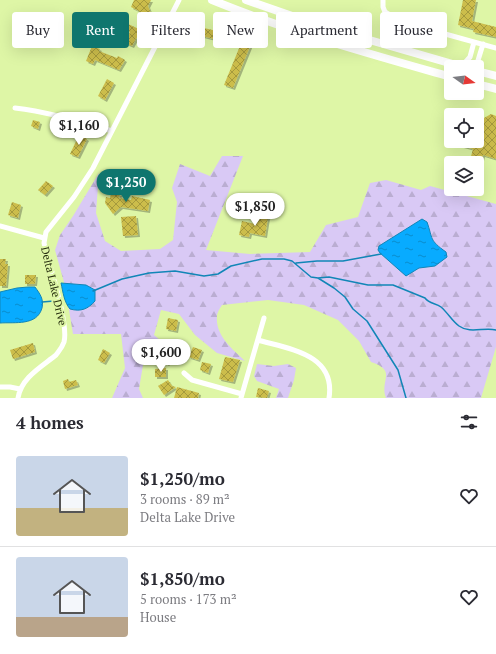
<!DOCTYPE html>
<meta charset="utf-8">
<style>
body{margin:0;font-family:"PT Serif",serif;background:#f2f2f3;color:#2b2b33;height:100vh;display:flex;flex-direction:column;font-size:15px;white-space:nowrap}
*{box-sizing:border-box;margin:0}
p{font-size:13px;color:#7c7c81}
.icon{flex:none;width:22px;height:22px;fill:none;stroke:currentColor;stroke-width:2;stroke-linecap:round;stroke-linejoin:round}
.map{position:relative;height:398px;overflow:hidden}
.drawer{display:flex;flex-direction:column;background:#fff;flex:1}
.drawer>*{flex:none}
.banner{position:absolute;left:12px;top:12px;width:472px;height:36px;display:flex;gap:8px}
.needle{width:26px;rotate:104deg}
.tools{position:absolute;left:444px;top:60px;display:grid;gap:8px}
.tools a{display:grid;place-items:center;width:40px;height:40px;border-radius:4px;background:#fff;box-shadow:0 4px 16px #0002;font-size:20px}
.price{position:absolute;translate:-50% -34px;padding:0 9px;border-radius:14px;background:#fff;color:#222;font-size:13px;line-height:26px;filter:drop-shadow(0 1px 2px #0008)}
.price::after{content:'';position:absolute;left:50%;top:24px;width:12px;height:9px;margin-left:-6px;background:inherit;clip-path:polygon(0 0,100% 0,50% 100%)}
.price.active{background:#0f766e;color:#fff}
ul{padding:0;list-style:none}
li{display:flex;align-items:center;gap:12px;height:100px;padding:0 16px}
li+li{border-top:1px solid #e1e1e2}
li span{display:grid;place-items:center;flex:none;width:112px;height:80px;border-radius:4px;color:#555}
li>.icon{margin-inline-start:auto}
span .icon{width:48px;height:48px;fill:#fffc;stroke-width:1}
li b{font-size:17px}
h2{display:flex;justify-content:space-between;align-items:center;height:48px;padding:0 16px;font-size:17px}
.tag{padding:0 14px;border-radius:4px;background:#fff;box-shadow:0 4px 16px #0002;font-size:14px;line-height:36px}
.tag.active{background:#0f766e;color:#fff}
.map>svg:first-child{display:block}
.forest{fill:url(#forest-firs)}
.water{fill:url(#water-ripples);stroke:#1186b7}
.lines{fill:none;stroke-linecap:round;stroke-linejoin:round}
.stream{stroke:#1186b7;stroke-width:1.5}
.building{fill:url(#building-cross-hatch);filter:url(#shadow)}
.street{stroke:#fff;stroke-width:5}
.primary{stroke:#fff;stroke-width:8}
.labels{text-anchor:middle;stroke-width:4;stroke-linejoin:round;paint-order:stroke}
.street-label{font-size:11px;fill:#262e0e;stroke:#def6a6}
</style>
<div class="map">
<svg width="496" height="398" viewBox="0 0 496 398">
<defs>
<pattern id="forest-firs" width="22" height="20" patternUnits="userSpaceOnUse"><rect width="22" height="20" fill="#d9c9f5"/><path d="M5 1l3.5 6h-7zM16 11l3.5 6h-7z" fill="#baadd1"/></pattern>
<pattern id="water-ripples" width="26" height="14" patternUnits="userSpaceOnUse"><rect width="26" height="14" fill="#08abff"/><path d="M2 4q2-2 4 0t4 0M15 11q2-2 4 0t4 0" fill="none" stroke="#098ccd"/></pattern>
<pattern id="building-cross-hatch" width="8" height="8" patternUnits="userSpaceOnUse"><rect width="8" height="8" fill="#ccbd4c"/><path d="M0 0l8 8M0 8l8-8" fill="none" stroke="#a59a3e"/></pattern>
<filter id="shadow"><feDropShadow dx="2" dy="2" stdDeviation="0" flood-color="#0004"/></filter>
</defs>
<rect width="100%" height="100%" fill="#def6a6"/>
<path class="forest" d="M 222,156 L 243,156 L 206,250 L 250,254 L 310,252 L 326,225 L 358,217 L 370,183 L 386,180 L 421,190 L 430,186 L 496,204 L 496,347 L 481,398 L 386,398 C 379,380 398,371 371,362 L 359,341 L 338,320 L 304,305 L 268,300 L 222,305 C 220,308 217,313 217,316 C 215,335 232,349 245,361 L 217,353 L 195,335 L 179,314 L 161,310 L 154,335 L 160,340 L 144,359 L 139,389 L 143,398 L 112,398 L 125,368 L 121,334 L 73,334 L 65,286 L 55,250 L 60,235 L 73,216 L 99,173 L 96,213 L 105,241 L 121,251 L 160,249 L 173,240 L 177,202 L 172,188 L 180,164 L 210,176 Z
M 257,364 L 274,366 L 288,364 L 296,368 L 294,380 L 288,398 L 276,398 L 279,389 L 257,381 L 254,376 Z"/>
<path class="water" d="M 422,219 L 427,222 C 433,239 429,240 446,252 L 447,257 L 435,266 L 419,268 L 406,276 L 380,253 L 378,250 L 379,246 Z
M 61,283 L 86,285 L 95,290 L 95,301 C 88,309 81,312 70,309 C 64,302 63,292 61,283 Z
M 28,287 L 35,287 C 40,294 44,299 42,308 C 37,326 15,322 0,323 L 0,292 L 17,288 Z"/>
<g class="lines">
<path class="stream" d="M 296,263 L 317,261 L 343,261 L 381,254
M 318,278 L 329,277 L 368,285 L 393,285 L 425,298 C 429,304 436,303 441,307 C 448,313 452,321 459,326 C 470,334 484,327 496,330
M 93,291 L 122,279 L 149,273 L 175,271 L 204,276 L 218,274 L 231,266 L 262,259 L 284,259 L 292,261 L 311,277 L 318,278 L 334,288 L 345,297 L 353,309 L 367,321 L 398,370 L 406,398
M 42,302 L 54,301"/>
</g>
<path class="building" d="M 134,0 L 151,0 L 148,6 L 152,16 L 143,19 L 139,11 L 131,7 Z
M 463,0 L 476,0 L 472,21 L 496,27 L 496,37 L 473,32 L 474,29 L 458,25 Z
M 87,13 L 97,15 L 96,20 L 109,25 L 106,33 L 100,31 L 101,29 L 84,25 Z
M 126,23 L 141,30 L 132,46 L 125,43 L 130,32 L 123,28 Z
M 204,28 L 217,31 L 214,39 L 202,36 Z
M 242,41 L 251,44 L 233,88 L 224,85 Z
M 92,46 L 100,49 L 99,51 L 117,58 L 118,56 L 125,60 L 119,70 L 95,60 L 93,64 L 86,61 Z
M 107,79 L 114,83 L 105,100 L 98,96 Z
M 491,114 L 496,116 L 496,159 L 483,155 L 481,163 L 470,160 L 473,149 L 462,146 L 464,141 L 477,141 L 477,116 L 484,118 Z
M 33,120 L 40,122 L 38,129 L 31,126 Z
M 79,135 L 87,139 L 78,157 L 70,154 Z
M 46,181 L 53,186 L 45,195 L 38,190 Z
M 111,193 L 120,194 L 119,198 L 131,200 L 132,196 L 150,200 L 148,211 L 121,207 L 113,214 L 105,203 L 106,197 L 110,198 Z
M 237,197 L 254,198 L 254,212 L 236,211 Z
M 12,202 L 21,205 L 18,218 L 8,215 Z
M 257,215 L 268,217 L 265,236 L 250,233 L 249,237 L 239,235 L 242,221 L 255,224 Z
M 136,216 L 138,235 L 123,236 L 121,217 Z
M 0,259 L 6,259 L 5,264 L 8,264 L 6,286 L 0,286 Z
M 25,275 L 36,275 L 35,284 L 25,284 Z
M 168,318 L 178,320 L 176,331 L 166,329 Z
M 33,343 L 35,352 L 13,359 L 10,350 Z
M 193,347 L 202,350 L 198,360 L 189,357 Z
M 103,349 L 110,353 L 104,363 L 98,360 Z
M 166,351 L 174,357 L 167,364 L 160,359 Z
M 225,357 L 240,360 L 233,382 L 219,379 Z
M 202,362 L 211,364 L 208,373 L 200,370 Z
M 166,368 L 166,377 L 155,377 L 155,369 Z
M 68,379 L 69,382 L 76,380 L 78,385 L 65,389 L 63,381 Z
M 168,380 L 172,386 L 176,387 L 164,395 L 158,386 Z
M 177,387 L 199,393 L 198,398 L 174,398 Z
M 258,388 L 269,391 L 267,398 L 256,397 Z"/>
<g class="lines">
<path class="street" d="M 383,0 L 383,7 L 385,12 L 400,21 L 417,29 L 438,32 L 496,48
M 461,67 L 470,57 L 474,42
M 476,67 L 483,44
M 15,108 C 49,112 80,121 112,131
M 0,226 L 44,238
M 258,340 C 289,349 336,354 329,398
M 184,373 L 192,380 L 242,394
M 0,387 L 10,387 L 20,389
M 18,398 C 21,378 41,367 56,355 C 59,351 62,348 64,342 C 69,324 49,264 44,243 L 46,232 L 74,197 L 93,168 L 179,0
M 241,398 L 264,318"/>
<path class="primary" d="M 212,0 C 290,32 370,54 451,77
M 246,0 L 321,26 L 463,67
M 477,71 L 496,76
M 477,84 L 496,89"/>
</g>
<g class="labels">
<g class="street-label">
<text transform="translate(54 286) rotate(77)" y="4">Delta Lake Drive</text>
</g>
</g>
</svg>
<div class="tools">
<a><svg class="needle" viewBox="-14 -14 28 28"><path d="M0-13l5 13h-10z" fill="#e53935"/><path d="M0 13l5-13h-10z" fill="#7c7c81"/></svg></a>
<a><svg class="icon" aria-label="locate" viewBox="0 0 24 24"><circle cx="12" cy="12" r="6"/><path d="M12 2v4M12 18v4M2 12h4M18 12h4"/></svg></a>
<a><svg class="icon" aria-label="layers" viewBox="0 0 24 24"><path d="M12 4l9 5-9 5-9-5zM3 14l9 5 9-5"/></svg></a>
</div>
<b class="price" style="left:79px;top:146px">$1,160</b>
<b class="price active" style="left:126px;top:203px">$1,250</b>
<b class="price" style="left:255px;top:227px">$1,850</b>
<b class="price" style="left:161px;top:373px">$1,600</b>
<div class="banner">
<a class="tag">Buy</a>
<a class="tag active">Rent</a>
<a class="tag">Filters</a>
<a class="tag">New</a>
<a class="tag">Apartment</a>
<a class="tag">House</a>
</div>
</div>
<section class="drawer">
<h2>4 homes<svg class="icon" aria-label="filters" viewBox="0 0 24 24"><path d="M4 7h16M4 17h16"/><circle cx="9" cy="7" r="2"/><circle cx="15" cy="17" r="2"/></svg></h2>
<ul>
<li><span style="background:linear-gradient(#c9d6e8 65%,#c2b280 0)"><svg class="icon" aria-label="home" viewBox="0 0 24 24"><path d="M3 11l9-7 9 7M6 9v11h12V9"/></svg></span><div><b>$1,250/mo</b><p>3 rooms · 89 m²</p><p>Delta Lake Drive</p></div><svg class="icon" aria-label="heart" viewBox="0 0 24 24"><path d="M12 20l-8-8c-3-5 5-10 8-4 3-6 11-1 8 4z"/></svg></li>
<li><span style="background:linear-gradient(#c9d6e8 75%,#b9a48a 0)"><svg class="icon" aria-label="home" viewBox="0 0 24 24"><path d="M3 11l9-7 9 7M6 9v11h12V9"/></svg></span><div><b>$1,850/mo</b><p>5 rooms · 173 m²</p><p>House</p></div><svg class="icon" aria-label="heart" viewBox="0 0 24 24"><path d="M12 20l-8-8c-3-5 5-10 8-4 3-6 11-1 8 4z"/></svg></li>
</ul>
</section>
